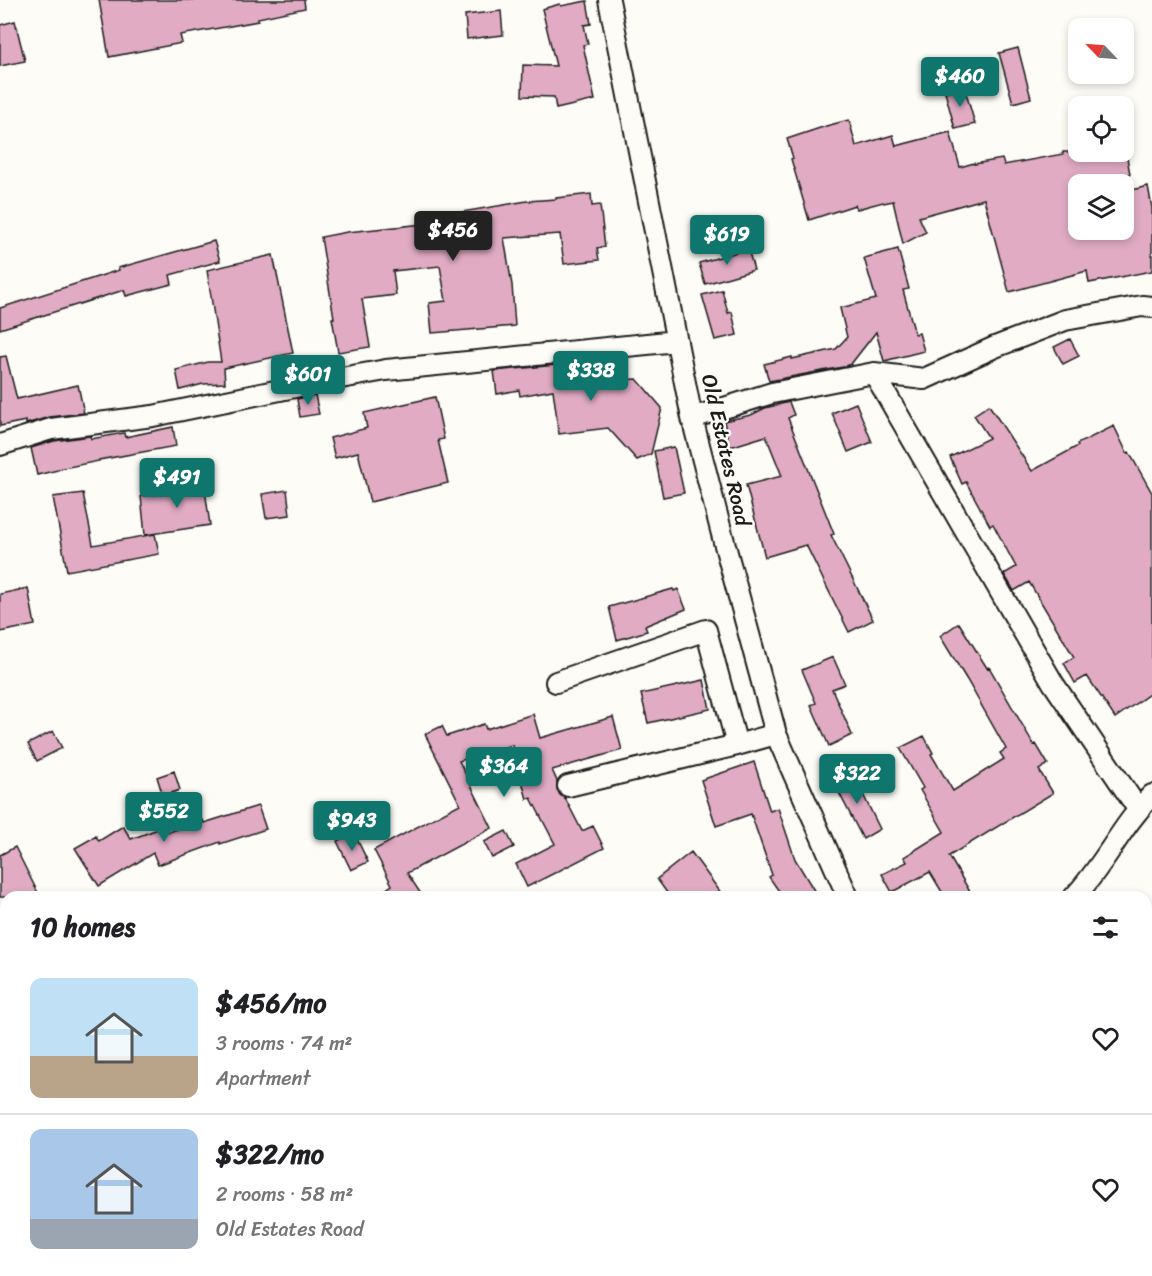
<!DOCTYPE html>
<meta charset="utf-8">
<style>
body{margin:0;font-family:Sriracha,sans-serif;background:#f6f6f6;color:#202124;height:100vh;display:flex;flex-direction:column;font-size:22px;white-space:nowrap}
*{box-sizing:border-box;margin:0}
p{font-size:20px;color:#757577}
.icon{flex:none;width:33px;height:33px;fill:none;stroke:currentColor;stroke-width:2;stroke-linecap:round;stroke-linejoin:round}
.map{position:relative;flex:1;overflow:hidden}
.drawer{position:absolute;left:0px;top:891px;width:1152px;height:386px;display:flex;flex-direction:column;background:#fff;border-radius:18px 18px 0 0;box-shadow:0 3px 9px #0003}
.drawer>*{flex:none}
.needle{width:39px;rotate:295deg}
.fabs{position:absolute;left:1068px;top:18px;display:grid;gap:12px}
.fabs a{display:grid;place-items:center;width:66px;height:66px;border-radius:12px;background:#fff;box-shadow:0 3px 9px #0003;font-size:30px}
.price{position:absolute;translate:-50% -51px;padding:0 14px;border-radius:6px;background:#0f766e;color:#fff;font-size:20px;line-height:39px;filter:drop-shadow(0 2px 3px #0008)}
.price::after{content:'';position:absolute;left:50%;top:36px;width:18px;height:14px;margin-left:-9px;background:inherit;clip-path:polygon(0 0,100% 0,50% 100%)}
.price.on{background:#222;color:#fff}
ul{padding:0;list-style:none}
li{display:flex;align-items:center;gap:18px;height:150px;padding:0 30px}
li+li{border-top:2px solid #e0e0e0}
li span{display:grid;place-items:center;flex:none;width:168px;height:120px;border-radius:12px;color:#555}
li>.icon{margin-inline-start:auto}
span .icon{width:72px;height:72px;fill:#fffc;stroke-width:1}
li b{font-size:26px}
h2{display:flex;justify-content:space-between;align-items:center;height:72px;padding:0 30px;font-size:26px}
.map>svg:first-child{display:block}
.building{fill:#e0abc3;stroke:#1c1c1c;stroke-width:1.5}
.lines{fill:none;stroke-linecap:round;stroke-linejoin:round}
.street-casing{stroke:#1c1c1c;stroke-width:24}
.street{stroke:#fdfcf7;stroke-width:20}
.labels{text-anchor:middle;stroke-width:5;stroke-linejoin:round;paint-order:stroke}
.street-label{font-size:21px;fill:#1c1c1c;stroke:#fdfcf7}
</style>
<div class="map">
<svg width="1152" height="1276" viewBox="0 0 1152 1276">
<rect width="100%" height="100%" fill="#fdfcf7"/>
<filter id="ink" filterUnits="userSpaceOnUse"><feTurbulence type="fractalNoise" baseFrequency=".0167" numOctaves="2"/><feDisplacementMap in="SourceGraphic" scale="12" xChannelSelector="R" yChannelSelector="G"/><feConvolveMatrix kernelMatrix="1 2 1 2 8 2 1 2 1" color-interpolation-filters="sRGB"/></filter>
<g filter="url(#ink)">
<path class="building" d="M 99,0 L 304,0 L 305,8 L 258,18 L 258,21 L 180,35 L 182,43 L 109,57 Z
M 587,1 L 591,24 L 584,25 L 588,44 L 583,45 L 595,100 L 556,109 L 554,97 L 522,96 L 523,65 L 556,66 L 542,9 L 560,4 L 561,6 Z
M 501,11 L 503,35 L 467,39 L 465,15 Z
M 15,21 L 25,61 L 0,66 L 0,25 Z
M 1018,48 L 1031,98 L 1013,103 L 999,53 Z
M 964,86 L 975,124 L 955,129 L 945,92 Z
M 849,120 L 856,146 L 893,135 L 896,146 L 950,132 L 960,167 L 974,163 L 974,164 L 1002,159 L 1004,165 L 1063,154 L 1063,152 L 1126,152 L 1130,174 L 1088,184 L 1078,184 L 1078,230 L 1124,230 L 1124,192 L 1148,186 L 1152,208 L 1152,271 L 1089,283 L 1087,271 L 1009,292 L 984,199 L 919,217 L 926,232 L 903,244 L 893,201 L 884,203 L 883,202 L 857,209 L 855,205 L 809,220 L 791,159 L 793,158 L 787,139 L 826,126 Z
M 591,194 L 592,206 L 600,205 L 605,247 L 597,248 L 599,260 L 564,264 L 560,234 L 504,238 L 512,285 L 515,326 L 432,333 L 429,303 L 446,301 L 440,266 L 393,271 L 396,295 L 362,299 L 370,347 L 338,352 L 332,318 L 334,318 L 321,237 L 347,232 L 433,223 L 432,217 L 527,201 L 556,199 L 556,198 Z
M 214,241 L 220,261 L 170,275 L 172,284 L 126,296 L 124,290 L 0,329 L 0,308 L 119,270 L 118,268 Z
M 748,249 L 754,270 L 705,284 L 699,263 Z
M 898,249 L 909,289 L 903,290 L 915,334 L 919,333 L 924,351 L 884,361 L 876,332 L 851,364 L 843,367 L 769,381 L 764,364 L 792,357 L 792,359 L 836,349 L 847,337 L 840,308 L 876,299 L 864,258 Z
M 273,255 L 293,353 L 224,368 L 225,383 L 203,384 L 180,390 L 176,370 L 208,362 L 221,362 L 207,270 Z
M 722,290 L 728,313 L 732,312 L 737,335 L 715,340 L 702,295 Z
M 1070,339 L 1079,356 L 1063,364 L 1054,347 Z
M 6,356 L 17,399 L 78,385 L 84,413 L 49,417 L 26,424 L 26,421 L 0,426 L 0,357 Z
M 589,362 L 591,375 L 595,374 L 596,381 L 637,379 L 662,408 L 651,454 L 637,460 L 608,428 L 559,434 L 553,390 L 520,396 L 519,390 L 497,394 L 494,371 Z
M 315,395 L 319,414 L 300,417 L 297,399 Z
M 435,397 L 444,439 L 438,440 L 448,483 L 370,502 L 358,452 L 335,458 L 330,438 L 367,428 L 364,413 Z
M 789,402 L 794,415 L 788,418 L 834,534 L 831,535 L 873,620 L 849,632 L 806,545 L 765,557 L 746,485 L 782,476 L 766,436 L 730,447 L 726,431 L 724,421 L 751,415 L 765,408 Z
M 856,403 L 872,442 L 848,452 L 832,413 Z
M 989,405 L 1032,471 L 1078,446 L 1077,444 L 1114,426 L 1127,453 L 1129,452 L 1152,493 L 1152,692 L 1115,718 L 1087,676 L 1075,683 L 1064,663 L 1074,657 L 1029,582 L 1014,591 L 1004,574 L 1016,567 L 993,524 L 990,526 L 966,482 L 962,484 L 950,457 L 989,438 L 974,415 Z
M 173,427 L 176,446 L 99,460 L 99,461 L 58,469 L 58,470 L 37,475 L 31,448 L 54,441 L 90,436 L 91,439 L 124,433 L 125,437 Z
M 674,447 L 684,493 L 663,497 L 654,451 Z
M 203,476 L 210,525 L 145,535 L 141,496 L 188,492 L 186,479 Z
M 287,490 L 290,515 L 266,518 L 262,494 Z
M 83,493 L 93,545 L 155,534 L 159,554 L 67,571 L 53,497 Z
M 28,588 L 35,625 L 0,632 L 0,594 Z
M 673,589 L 674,591 L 678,589 L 686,609 L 645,626 L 647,631 L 617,640 L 609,607 Z
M 959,623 L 987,668 L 989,667 L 1034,745 L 1036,744 L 1048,764 L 1039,770 L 1053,793 L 949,856 L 973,897 L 945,897 L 930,872 L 892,892 L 882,874 L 907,862 L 904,857 L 944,832 L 920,790 L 923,788 L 900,748 L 924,736 L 933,753 L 931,754 L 953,791 L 1004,759 L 1000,753 L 1006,749 L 967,680 L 940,636 Z
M 833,657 L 845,684 L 832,689 L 852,735 L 829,746 L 811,705 L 816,703 L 802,670 Z
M 704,680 L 710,709 L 648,723 L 641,694 Z
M 533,714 L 540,738 L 613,717 L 622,750 L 552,770 L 557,781 L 557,789 L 560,795 L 565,798 L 582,831 L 593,826 L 604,848 L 527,887 L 516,864 L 555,844 L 531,798 L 527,799 L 512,745 L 459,761 L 492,828 L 407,873 L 423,897 L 375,897 L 392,885 L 374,850 L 460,804 L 425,734 L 442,726 L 447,736 L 484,724 L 486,729 Z
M 53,731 L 62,748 L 37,761 L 28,744 Z
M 754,762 L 770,811 L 778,808 L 795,859 L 818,897 L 783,897 L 769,877 L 772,875 L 751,814 L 716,826 L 701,780 Z
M 174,771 L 180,790 L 163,796 L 157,777 Z
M 852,772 L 880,829 L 863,839 L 833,781 Z
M 258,806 L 266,829 L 220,844 L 220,842 L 158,865 L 153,853 L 99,886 L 75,848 L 96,836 L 99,841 L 123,826 L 131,839 L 166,826 L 169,832 L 203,820 L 204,823 Z
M 506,831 L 514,847 L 492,858 L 484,842 Z
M 354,833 L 368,862 L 351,870 L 337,841 Z
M 15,847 L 40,897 L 0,897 L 0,855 Z
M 691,852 L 724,897 L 670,897 L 657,879 Z"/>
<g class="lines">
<g class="street-casing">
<path id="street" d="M 609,0 L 692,418 L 723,538 L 776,734 L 848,897
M 874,373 L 1053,683 L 1138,809
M 692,418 L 772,393 L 874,373 L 924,379 L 995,347 L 1065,320 L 1142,306 L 1152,307
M 0,445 L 51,429 L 153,416 L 324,381 L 386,370 L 677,341
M 556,682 L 706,630 L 737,745
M 568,786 L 737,745 L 776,734
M 1074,897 C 1104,866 1121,826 1152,795
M 1146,1259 L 1152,1253
M 869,1270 L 871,1276
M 1103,1270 L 1107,1276
M 804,1276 L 826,1270
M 1127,1276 L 1133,1270"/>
</g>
<use href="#street" class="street"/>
</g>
</g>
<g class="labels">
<g class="street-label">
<text transform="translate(726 450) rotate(77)" y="7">Old Estates Road</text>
</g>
</g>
</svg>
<div class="fabs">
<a><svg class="needle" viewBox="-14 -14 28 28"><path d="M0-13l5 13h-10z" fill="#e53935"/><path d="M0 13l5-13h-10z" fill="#757577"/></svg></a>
<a><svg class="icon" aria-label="locate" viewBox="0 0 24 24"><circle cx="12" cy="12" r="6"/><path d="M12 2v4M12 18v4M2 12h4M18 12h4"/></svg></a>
<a><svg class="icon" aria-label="layers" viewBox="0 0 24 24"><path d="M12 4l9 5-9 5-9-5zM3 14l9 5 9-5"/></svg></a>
</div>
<b class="price" style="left:960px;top:108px">$460</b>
<b class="price on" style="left:453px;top:262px">$456</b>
<b class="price" style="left:727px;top:266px">$619</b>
<b class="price" style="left:591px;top:402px">$338</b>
<b class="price" style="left:308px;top:406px">$601</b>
<b class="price" style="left:177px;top:509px">$491</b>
<b class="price" style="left:504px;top:798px">$364</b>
<b class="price" style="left:857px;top:805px">$322</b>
<b class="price" style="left:164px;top:843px">$552</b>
<b class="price" style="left:352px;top:852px">$943</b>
<section class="drawer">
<h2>10 homes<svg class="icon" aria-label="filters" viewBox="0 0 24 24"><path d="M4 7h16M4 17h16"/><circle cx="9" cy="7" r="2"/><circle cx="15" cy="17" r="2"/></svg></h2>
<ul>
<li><span style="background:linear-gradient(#bfe0f5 65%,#b9a48a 0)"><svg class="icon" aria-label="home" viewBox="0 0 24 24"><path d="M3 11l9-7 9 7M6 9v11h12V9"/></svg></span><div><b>$456/mo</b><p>3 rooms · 74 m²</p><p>Apartment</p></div><svg class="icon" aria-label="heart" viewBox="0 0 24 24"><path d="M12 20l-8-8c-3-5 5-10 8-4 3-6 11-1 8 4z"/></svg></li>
<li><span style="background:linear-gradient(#a9c7e8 75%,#9aa5b1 0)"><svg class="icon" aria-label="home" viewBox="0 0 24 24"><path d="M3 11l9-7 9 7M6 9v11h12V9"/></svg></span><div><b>$322/mo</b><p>2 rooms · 58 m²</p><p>Old Estates Road</p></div><svg class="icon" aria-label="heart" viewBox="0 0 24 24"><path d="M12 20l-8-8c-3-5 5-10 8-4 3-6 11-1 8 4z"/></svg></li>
</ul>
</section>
</div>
